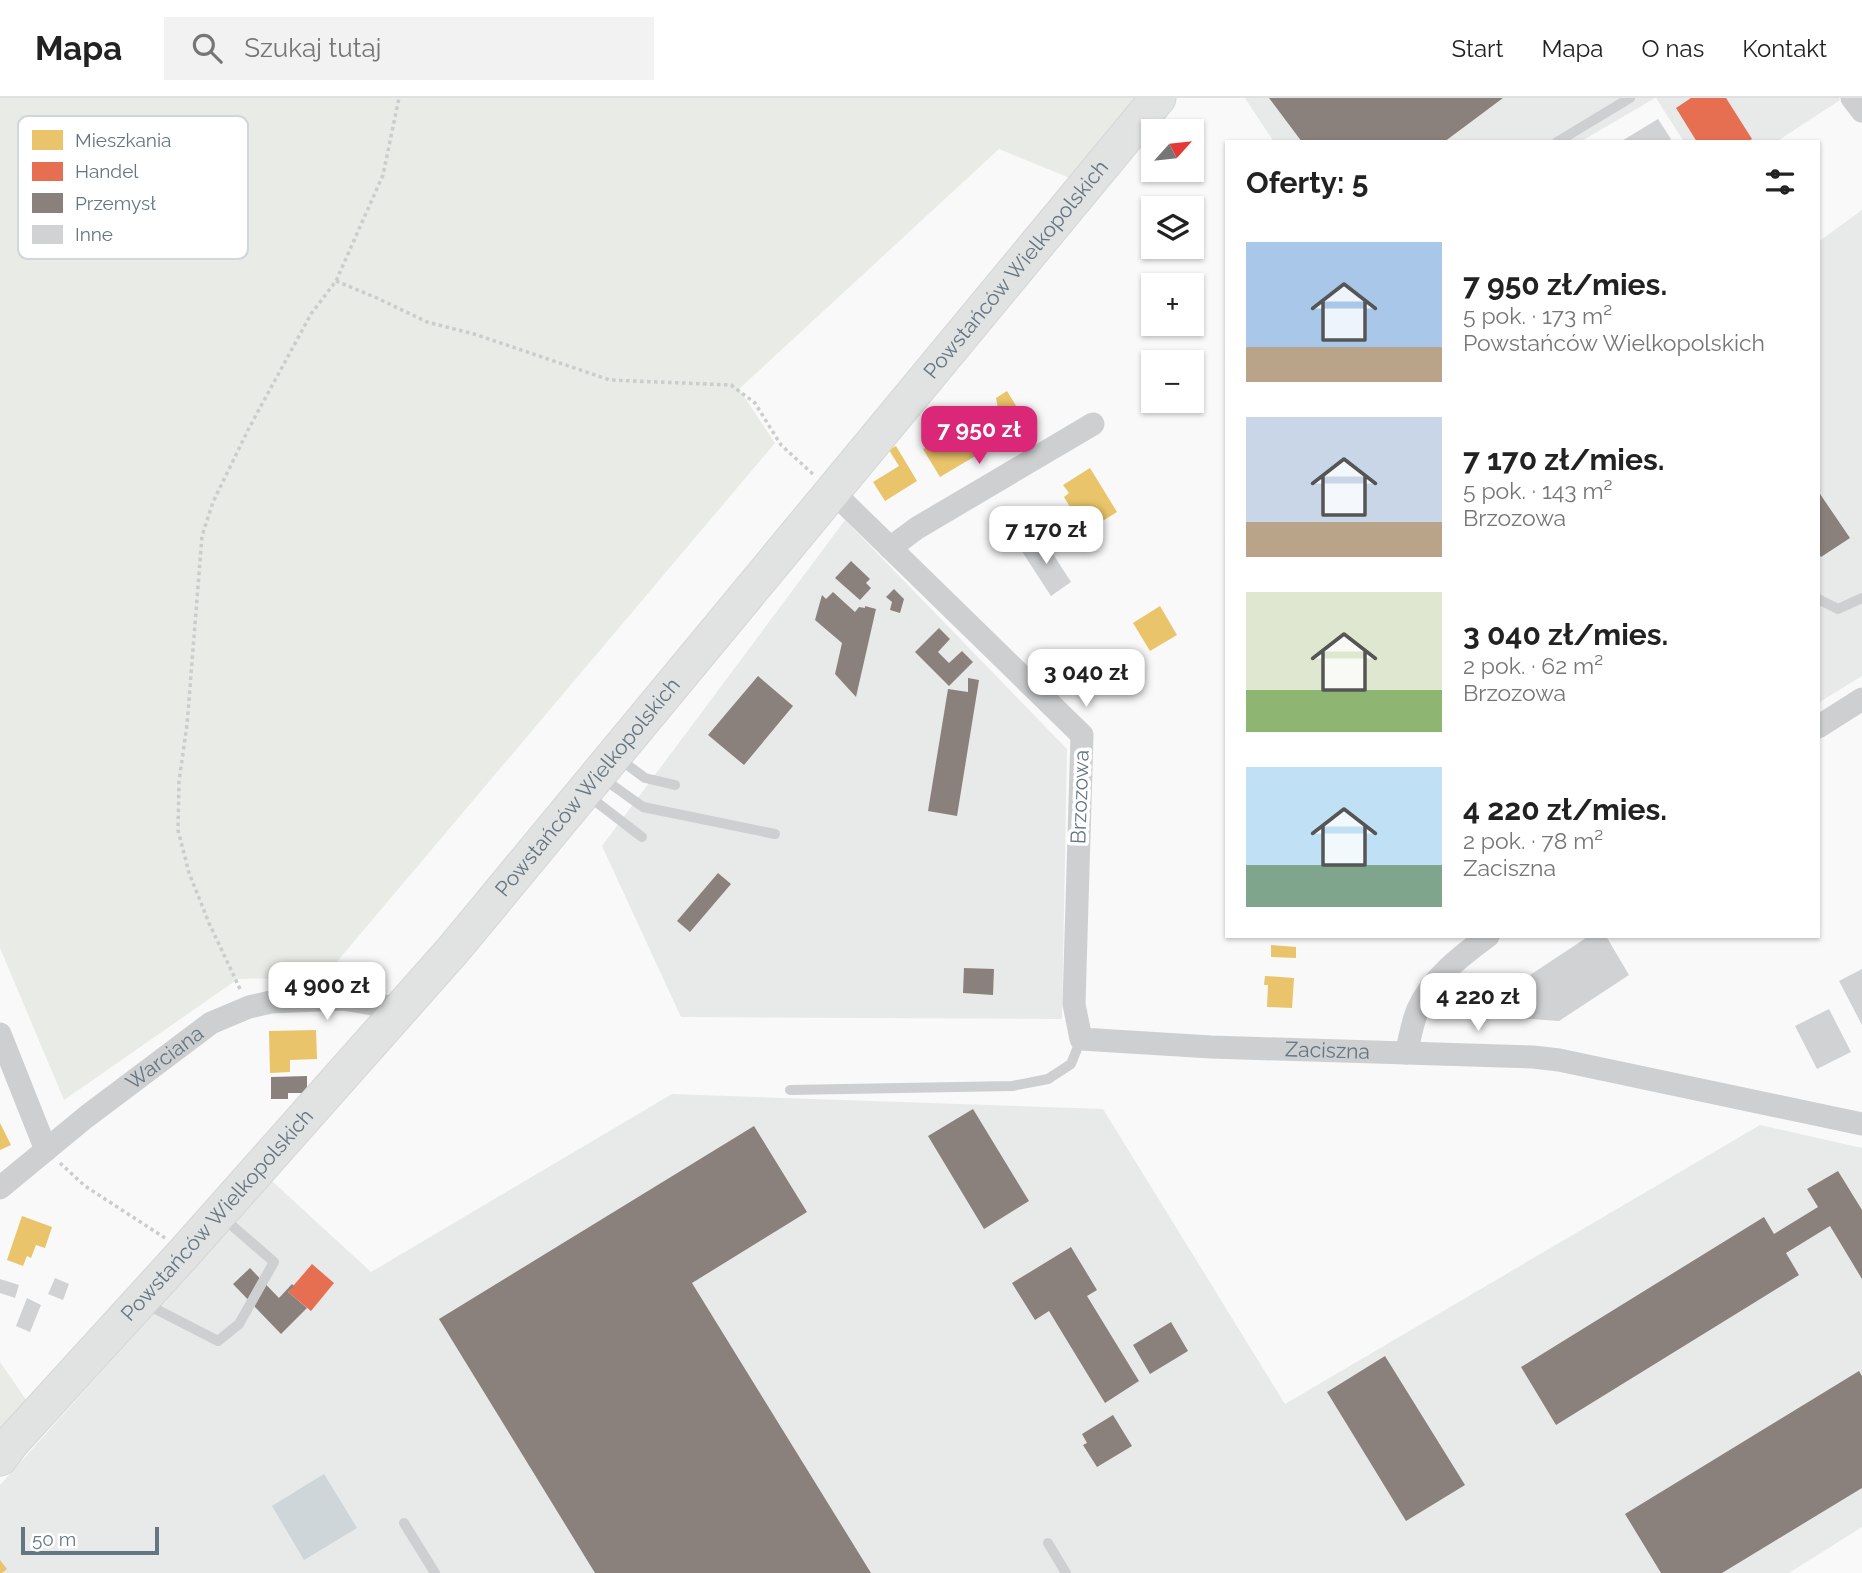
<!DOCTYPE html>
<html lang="pl">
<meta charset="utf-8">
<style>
body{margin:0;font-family:Raleway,sans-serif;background:#f2f2f2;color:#222;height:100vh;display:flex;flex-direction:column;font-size:26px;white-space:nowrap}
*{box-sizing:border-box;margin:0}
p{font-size:23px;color:#767676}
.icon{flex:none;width:38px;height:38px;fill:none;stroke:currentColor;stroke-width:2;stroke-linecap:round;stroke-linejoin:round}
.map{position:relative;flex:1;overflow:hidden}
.drawer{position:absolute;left:1225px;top:42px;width:595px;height:798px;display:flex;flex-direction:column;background:#fff;border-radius:0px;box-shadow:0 2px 5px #0004}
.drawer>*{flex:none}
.needle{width:46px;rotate:63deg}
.buttons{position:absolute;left:1141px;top:21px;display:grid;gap:14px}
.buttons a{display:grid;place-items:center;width:63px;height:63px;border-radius:0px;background:#fff;box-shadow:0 2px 5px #0004;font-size:35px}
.scale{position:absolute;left:21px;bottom:18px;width:138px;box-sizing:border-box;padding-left:7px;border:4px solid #657683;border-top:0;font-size:19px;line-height:24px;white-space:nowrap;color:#657683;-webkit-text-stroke:5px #fff;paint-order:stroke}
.price{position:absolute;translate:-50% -60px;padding:0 16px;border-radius:14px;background:#fff;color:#222;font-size:23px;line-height:46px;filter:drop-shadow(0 2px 4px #0008)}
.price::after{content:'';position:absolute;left:50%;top:42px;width:21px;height:16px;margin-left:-10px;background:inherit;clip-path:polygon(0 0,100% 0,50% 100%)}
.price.on{background:#db2777;color:#fff}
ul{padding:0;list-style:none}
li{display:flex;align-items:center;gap:21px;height:175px;padding:0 21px}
li span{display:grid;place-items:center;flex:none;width:196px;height:140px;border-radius:0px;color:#555}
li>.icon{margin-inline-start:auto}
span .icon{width:84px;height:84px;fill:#fffc;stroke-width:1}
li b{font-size:30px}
h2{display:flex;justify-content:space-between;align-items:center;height:84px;padding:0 21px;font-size:30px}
header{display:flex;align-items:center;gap:42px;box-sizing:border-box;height:98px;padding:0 35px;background:#fff;border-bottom:2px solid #e0e0e0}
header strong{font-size:33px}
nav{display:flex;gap:38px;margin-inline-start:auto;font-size:24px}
.search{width:490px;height:63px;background:#f2f2f2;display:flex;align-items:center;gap:18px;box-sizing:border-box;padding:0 24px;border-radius:0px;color:#767676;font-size:26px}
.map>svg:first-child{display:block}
.built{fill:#e8e9e9}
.green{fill:#e8ebe6}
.water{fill:#ced6d9}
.homes{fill:#e9c46a}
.shops{fill:#e76f51}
.industry{fill:#8a817c}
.building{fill:#d0d2d3}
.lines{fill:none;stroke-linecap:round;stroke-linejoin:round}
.primary-casing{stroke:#d5d6d7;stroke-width:37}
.path{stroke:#cbcccd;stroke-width:3.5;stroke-dasharray:3.5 3.5;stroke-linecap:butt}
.service{stroke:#cecfd0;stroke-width:10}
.minor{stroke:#cecfd0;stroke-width:23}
.primary{stroke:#e1e2e2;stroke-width:35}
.labels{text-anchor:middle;stroke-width:7;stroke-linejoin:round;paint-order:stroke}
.street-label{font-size:21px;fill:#657683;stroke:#fff}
.key{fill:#fff;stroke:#d1d6da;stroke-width:2}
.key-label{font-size:19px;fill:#657683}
</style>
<header>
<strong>Mapa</strong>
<div class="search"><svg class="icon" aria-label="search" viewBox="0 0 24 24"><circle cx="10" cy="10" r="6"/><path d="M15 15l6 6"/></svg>Szukaj tutaj</div>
<nav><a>Start</a><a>Mapa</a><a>O nas</a><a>Kontakt</a></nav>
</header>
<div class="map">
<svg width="1862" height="1475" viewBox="0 0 1862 1475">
<rect width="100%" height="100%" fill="#f9f9f9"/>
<path class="built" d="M 1245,0 L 1655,0 L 1580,44 L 1274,44 Z
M 1656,0 L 1839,0 L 1840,2 L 1776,44 L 1684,44 Z
M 1862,112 L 1862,578 L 1818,605 L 1818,144 Z
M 845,422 L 1067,651 L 1062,921 L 681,919 L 602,748 Z
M 672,996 L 1103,1011 L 1285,1306 L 1760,1027 L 1862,1050 L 1862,1429 L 1789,1475 L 0,1475 L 0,1387 L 272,1083 L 371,1174 Z"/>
<path class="green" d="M 0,0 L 1137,0 L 1070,80 L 999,51 L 739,291 L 775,345 L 324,879 L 238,881 L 64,1002 L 0,850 Z
M 0,1264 L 27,1303 L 0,1334 Z"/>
<path class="water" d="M 324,1376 L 357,1430 L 304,1462 L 272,1408 Z"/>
<path class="homes" d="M 1007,293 L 1026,324 L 994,344 L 979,322 L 998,310 L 996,300 Z
M 966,338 L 977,357 L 940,379 L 923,351 L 941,340 L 947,349 Z
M 896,348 L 917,383 L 885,403 L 873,384 L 899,368 L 889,352 Z
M 1090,370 L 1117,414 L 1085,434 L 1064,399 L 1069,395 L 1063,387 Z
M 1160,508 L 1177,537 L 1150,553 L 1133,525 Z
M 1271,847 L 1296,849 L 1296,860 L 1271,859 Z
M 1265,878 L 1294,880 L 1292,910 L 1267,909 L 1268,887 L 1264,887 Z
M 316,932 L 317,961 L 290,962 L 290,974 L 270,975 L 269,933 Z
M 0,1025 L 11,1047 L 0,1052 Z
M 22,1118 L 52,1129 L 45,1150 L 36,1147 L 31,1160 L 27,1158 L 23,1168 L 7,1162 Z
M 0,1462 L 7,1471 L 2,1475 L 0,1475 Z"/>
<path class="shops" d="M 1691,0 L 1726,0 L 1752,41 L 1747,44 L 1697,44 L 1676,10 Z
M 312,1166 L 334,1185 L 311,1213 L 288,1194 Z"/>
<path class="industry" d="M 1269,0 L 1503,0 L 1444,44 L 1302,44 Z
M 1818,393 L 1850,440 L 1821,459 L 1818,455 Z
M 851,463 L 870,481 L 866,485 L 871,490 L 860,502 L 835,480 Z
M 894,491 L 904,501 L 900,515 L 890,512 L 892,504 L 886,499 Z
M 833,494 L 855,514 L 859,509 L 865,510 L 865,508 L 876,511 L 856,599 L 835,576 L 842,545 L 815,522 L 822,497 L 826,501 Z
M 939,530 L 950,541 L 938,554 L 949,565 L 962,553 L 973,564 L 949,588 L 915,554 Z
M 758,578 L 793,608 L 744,667 L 708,637 Z
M 968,580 L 979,582 L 957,718 L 928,713 L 948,591 L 968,594 Z
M 718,775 L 731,786 L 690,834 L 677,823 Z
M 964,870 L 994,871 L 993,897 L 963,895 Z
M 307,978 L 307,995 L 288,995 L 288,1001 L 271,1001 L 271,979 Z
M 973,1011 L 1029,1103 L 984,1131 L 928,1038 Z
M 754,1028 L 807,1114 L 692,1185 L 871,1475 L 595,1475 L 439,1221 Z
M 1838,1073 L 1862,1112 L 1862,1181 L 1830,1128 L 1786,1155 L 1799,1177 L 1556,1327 L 1521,1269 L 1764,1119 L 1774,1136 L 1818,1109 L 1807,1091 Z
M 1071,1149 L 1097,1192 L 1087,1198 L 1139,1283 L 1105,1305 L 1049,1213 L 1035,1222 L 1012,1185 Z
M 250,1170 L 279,1200 L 292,1186 L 294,1188 L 288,1194 L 307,1210 L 281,1236 L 233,1186 Z
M 1171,1224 L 1188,1253 L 1150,1276 L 1133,1247 Z
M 1385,1258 L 1465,1387 L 1406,1423 L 1327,1294 Z
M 1859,1273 L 1862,1278 L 1862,1390 L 1722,1475 L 1661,1475 L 1625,1416 Z
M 1113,1317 L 1132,1348 L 1097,1369 L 1083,1347 L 1087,1345 L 1082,1336 Z"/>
<path class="building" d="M 1658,21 L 1671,41 L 1667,44 L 1620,44 Z
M 1042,439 L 1071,484 L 1051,498 L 1021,452 Z
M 1589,838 L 1606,838 L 1629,877 L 1559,923 L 1516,920 L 1500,897 Z
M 1862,871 L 1862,927 L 1839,883 Z
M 1829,911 L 1851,954 L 1817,971 L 1795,928 Z
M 55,1180 L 69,1186 L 63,1202 L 48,1196 Z
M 0,1181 L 19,1187 L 15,1200 L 0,1195 Z
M 27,1200 L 41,1207 L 30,1234 L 16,1228 Z"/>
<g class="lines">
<g class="primary-casing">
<g id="primary">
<path id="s3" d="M 0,1360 L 11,1345 L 186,1153 L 453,852 L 1158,0"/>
</g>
</g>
<path class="path" d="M 336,183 L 377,200 L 427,224 L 474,236 L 610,282 L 731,287 L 755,305 L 781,347 L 814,377
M 240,891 L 209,825 L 189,775 L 178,732 L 179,683 L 187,627 L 202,438 L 213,404 L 249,330 L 311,216 L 336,183 L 383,77 L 399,0
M 60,1065 L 85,1088 L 165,1140"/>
<path class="service" d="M 1557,44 L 1630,0
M 1818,501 L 1838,511 L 1862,500
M 618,660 L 645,680 L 675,687
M 601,679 L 643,709 L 775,736
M 586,696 L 642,739
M 790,992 L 1012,988 L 1048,981 L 1071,966 L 1081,941
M 146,1206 L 218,1243 L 239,1226 L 274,1164 L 222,1119
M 404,1425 L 435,1475
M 1048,1445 L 1066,1475"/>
<g class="minor">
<path d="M 1852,0 L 1862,13"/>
<path id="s1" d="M 832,393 L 1082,637 L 1074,906 L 1081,941 L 1211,949 L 1533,959 L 1559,962 L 1862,1026"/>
<path d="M 890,450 L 917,430 L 1093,326"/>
<path d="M 1818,629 L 1862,601"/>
<path d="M 0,936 L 46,1052"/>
<path d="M 1406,955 C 1410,941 1412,925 1418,911 C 1432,880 1461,858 1488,838"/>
<path id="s2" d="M 0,1090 L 86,1019 L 211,925 L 249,909 L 271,904 L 343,901 L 402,911"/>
</g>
<use href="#primary" class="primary"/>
</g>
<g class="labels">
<g class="street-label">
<text dy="7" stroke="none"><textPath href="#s3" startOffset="1564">Powstańców Wielkopolskich</textPath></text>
<text dy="7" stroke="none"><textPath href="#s3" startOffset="892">Powstańców Wielkopolskich</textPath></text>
<text transform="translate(1080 699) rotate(-88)" y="7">Brzozowa</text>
<text dy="7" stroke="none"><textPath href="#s1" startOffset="901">Zaciszna</textPath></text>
<text dy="7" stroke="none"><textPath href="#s2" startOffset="210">Warciana</textPath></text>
<text dy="7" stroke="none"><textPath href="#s3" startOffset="326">Powstańców Wielkopolskich</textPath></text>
</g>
</g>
<rect x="18" y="18" width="230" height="143" rx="10" class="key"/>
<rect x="32" y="32" width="31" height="20" fill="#e9c46a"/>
<rect x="32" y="64" width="31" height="19" fill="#e76f51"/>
<rect x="32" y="95" width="31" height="20" fill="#8a817c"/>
<rect x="32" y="127" width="31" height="19" fill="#d0d2d3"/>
<g class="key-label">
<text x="75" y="49">Mieszkania</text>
<text x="75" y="80">Handel</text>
<text x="75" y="112">Przemysł</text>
<text x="75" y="143">Inne</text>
</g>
</svg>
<div class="buttons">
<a><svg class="needle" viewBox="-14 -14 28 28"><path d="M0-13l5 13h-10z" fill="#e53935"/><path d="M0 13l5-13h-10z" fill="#767676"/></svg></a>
<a><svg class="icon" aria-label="layers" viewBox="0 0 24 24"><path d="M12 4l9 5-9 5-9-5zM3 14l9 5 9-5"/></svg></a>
<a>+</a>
<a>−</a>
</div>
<div class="scale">50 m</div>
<b class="price on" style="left:979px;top:368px">7 950 zł</b>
<b class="price" style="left:1046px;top:468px">7 170 zł</b>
<b class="price" style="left:1086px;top:611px">3 040 zł</b>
<b class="price" style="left:327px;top:924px">4 900 zł</b>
<b class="price" style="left:1478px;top:935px">4 220 zł</b>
<section class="drawer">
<h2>Oferty: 5<svg class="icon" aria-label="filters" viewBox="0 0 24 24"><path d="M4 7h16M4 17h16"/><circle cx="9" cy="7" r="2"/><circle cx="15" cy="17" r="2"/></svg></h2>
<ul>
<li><span style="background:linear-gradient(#a9c7e8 75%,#b9a48a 0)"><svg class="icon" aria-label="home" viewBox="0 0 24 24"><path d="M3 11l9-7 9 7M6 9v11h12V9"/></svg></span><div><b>7 950 zł/mies.</b><p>5 pok. · 173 m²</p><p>Powstańców Wielkopolskich</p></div></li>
<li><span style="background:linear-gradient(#c9d6e8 75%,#b9a48a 0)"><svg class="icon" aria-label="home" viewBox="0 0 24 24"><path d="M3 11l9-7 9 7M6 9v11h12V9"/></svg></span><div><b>7 170 zł/mies.</b><p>5 pok. · 143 m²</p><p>Brzozowa</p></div></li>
<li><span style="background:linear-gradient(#dfe7d0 70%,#8fb573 0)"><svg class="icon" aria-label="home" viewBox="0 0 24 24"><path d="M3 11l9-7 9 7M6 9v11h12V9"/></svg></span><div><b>3 040 zł/mies.</b><p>2 pok. · 62 m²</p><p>Brzozowa</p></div></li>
<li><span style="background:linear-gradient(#bfe0f5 70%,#7fa58c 0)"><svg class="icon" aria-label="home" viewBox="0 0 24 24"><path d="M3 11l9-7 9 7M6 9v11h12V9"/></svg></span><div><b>4 220 zł/mies.</b><p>2 pok. · 78 m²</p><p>Zaciszna</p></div></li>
</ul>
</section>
</div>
